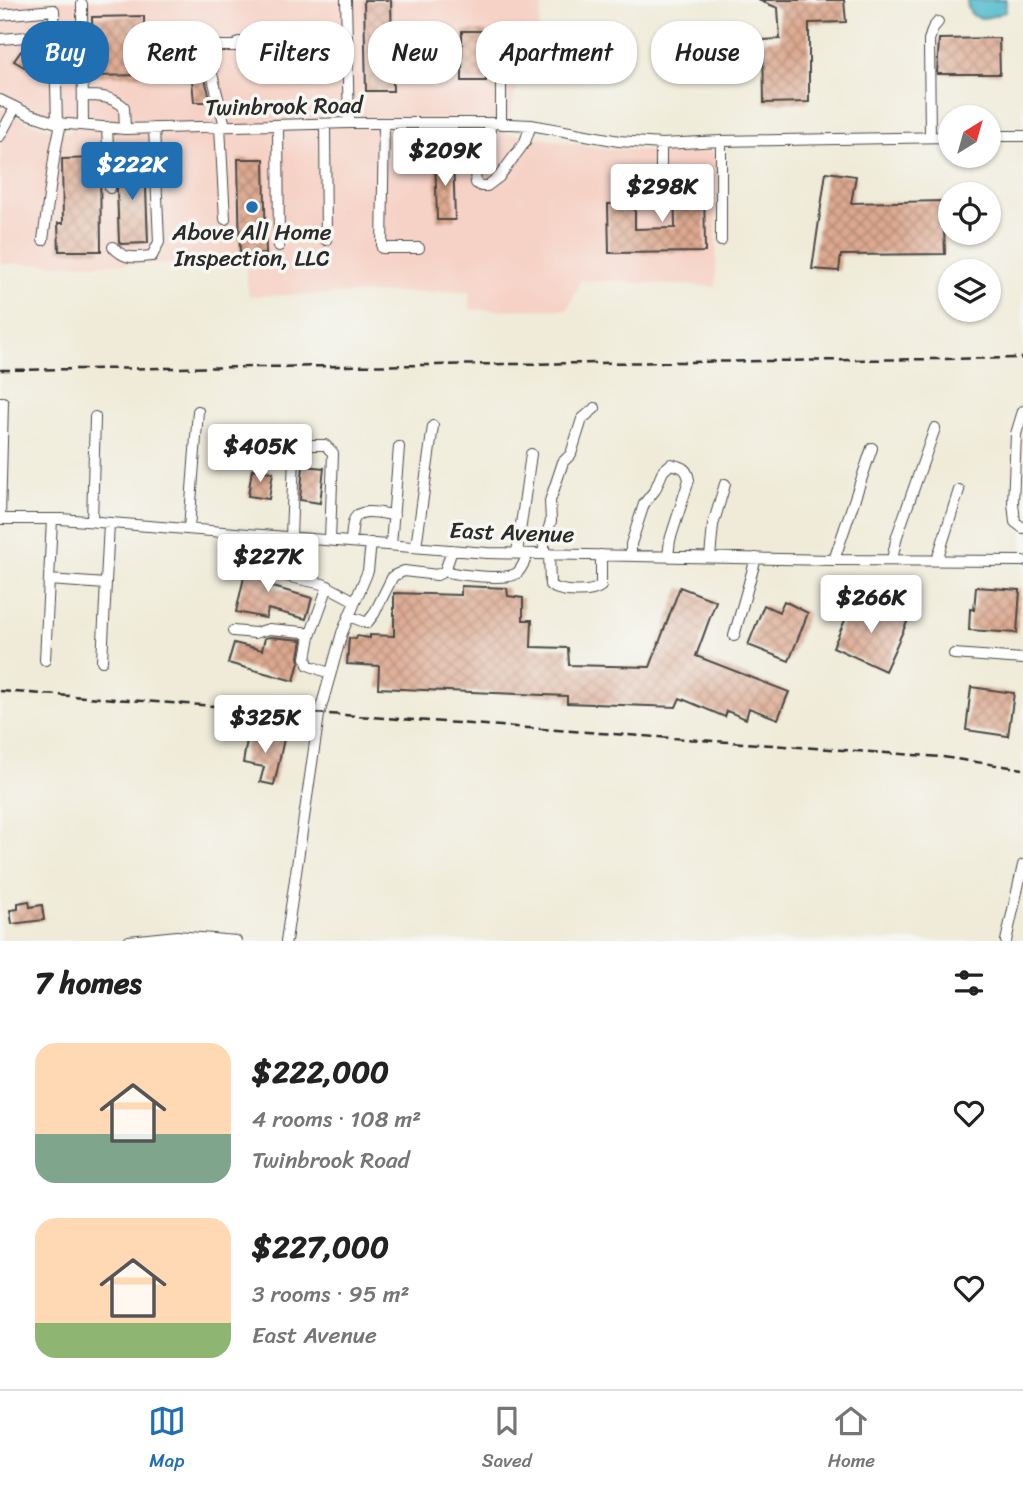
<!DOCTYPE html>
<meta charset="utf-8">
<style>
body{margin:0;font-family:Sriracha,sans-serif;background:#f6f6f6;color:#222;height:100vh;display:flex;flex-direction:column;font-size:26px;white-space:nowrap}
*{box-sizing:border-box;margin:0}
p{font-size:23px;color:#767676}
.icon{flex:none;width:38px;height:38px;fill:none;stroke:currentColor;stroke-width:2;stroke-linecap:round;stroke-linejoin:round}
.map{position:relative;height:941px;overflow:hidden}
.drawer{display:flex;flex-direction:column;background:#fff;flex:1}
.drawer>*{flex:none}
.hud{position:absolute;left:21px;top:21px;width:982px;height:63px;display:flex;gap:14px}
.needle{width:46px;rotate:37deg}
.tools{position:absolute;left:938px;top:105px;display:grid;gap:14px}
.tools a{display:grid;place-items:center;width:63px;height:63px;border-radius:50%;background:#fff;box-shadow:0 2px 5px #0004;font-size:35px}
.price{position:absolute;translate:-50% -60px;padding:0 16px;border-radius:7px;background:#fff;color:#222;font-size:23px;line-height:46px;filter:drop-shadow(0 2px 4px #0008)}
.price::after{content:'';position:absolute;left:50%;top:42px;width:21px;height:16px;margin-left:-10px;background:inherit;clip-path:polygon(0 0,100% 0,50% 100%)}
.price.active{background:#1f6fb2;color:#fff}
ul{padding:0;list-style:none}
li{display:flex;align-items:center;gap:21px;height:175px;padding:0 35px}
li span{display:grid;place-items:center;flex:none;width:196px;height:140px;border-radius:21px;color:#555}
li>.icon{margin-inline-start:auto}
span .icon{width:84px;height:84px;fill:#fffc;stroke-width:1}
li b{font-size:30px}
h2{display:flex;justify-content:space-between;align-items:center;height:84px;padding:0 35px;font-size:30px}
.tag{padding:0 24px;border-radius:28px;background:#fff;box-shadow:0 2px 5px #0004;font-size:24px;line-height:63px}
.tag.active{background:#1f6fb2;color:#fff}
.menu{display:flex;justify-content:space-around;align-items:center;height:98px;border-top:2px solid #e0e0e0;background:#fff;font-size:19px;color:#767676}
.menu a{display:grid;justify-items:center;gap:4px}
.menu .active{color:#1f6fb2}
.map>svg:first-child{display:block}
.built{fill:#f6d1c5}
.water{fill:#4ebacb;stroke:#3c727b;stroke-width:2}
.building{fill:url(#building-cross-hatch)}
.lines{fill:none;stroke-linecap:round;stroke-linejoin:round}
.minor-casing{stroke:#484845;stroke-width:12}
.minor{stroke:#fff;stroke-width:10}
.rail{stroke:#2b2b2b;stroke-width:2.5;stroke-dasharray:10 5;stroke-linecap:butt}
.poi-dot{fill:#1f6fb2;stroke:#f6f6f2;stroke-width:2.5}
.labels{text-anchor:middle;stroke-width:7;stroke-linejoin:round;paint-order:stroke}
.street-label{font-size:23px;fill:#2b2b2b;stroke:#f6f6f2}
.poi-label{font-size:23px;fill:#2b2b2b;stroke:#f6f6f2}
</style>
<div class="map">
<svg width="1023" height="941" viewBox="0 0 1023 941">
<defs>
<pattern id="building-cross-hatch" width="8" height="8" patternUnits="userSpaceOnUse" patternTransform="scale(1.75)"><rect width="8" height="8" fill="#dda990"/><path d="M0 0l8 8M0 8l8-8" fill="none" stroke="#b38a76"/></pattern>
</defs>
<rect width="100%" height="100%" fill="#f6f6f2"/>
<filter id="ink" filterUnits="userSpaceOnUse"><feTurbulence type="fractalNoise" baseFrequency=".0143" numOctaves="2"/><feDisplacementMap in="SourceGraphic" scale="14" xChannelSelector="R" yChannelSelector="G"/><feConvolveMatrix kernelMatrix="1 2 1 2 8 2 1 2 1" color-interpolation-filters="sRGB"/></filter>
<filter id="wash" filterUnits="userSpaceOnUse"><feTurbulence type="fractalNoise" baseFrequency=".00686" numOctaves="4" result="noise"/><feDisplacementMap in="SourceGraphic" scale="28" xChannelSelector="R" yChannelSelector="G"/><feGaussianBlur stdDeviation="1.57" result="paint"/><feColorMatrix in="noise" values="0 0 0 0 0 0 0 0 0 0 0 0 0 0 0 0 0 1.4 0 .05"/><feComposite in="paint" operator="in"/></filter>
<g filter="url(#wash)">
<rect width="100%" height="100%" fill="#efebd8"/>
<path class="built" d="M 0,0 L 543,0 L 539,26 L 518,80 L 507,133 L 591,146 L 645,151 L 717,152 L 716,287 L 581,280 L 568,309 L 470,310 L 469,291 L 249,296 L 245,264 L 0,264 L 0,113 L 2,109 L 32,123 L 70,133 L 71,117 L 50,116 L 12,98 L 0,91 Z"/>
<path class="water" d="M 967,0 L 1006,0 L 1006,11 C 989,19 968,25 967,0 Z"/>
<g id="blocks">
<path class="building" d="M 364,0 L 391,0 L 393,91 L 366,91 Z
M 758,0 L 844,0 L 846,22 L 809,23 L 809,102 L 764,103 L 763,40 L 780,39 L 778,8 Z
M 144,16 L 145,75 L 93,76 L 92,17 Z
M 462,31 L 486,31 L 486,81 L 462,81 Z
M 999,38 L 1000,74 L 937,74 L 939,39 Z
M 21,51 L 39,61 L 33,72 L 14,61 Z
M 269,53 L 297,53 L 297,81 L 269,80 Z
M 205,79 L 211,102 L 194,102 L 192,80 Z
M 435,156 L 453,156 L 455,220 L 437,220 Z
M 100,158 L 101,251 L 59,251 L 58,223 L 63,223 L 62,159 Z
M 238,159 L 264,159 L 266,254 L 240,255 Z
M 145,161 L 148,243 L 121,244 L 119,242 L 116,162 Z
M 826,172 L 856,176 L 851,203 L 943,201 L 945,254 L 841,255 L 839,271 L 812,269 Z
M 674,178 L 704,178 L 705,252 L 609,253 L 608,204 L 635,203 L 635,229 L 675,228 Z
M 303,466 L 324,468 L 320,503 L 300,500 Z
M 252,469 L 273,472 L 269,499 L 248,496 Z
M 248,560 L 276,567 L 274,574 L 273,587 L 312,598 L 306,619 L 268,609 L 266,618 L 236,612 Z
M 461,586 L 507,588 L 508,596 L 523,598 L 523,620 L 532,620 L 531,647 L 568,648 L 569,665 L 650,667 L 680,587 L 716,601 L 696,656 L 789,692 L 778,719 L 749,708 L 746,719 L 727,711 L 725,717 L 680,698 L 676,707 L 567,703 L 567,696 L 378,688 L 379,666 L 347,664 L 349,638 L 356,639 L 357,636 L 370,638 L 370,635 L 394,636 L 394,593 L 461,595 Z
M 976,587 L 1020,590 L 1017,633 L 969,630 L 970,609 L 974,610 Z
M 784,601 L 808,613 L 789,661 L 748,645 L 764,605 L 779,612 Z
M 867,601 L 908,620 L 885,671 L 833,647 L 850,609 L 861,614 Z
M 270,637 L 302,640 L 299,657 L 299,662 L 294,681 L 228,663 L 234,643 L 262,650 L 265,638 Z
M 971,687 L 1014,693 L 1008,736 L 966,730 Z
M 257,732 L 284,739 L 274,785 L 260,782 L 264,767 L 243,763 L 247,740 L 254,741 Z
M 29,901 L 30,907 L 42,905 L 44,920 L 12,924 L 10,910 L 18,909 L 18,903 Z"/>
</g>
</g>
<g filter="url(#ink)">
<use href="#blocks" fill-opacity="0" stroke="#484845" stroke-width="2"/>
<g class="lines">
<g class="minor-casing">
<path id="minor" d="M 346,0 L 349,123
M 82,4 L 83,125
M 0,15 L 54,10 L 57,123
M 501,34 L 501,124
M 0,39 L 55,35
M 83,96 C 99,96 112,96 124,107 L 125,129
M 0,100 L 29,114 L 57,123 L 125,129 L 349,123 L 492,123 L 531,125 L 619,141 L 662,144 L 721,141 L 950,137
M 384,123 L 382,248 L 419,248
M 492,123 L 475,173 L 476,183 L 481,186 L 487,186 L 499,177 L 525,142 L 531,125
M 325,124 L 326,240
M 278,125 L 279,246
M 220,126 L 225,219
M 225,126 L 212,74 L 213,51 L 217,46 L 236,46 L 239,42
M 107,127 L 110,188
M 0,136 L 15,108
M 989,136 L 1023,136
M 930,137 L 929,40 L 933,28 L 938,22
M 661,198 L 661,144
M 43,240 L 55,152 L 61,123
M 721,241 L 721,141
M 113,247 C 127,261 134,257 152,256 L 159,242 L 154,128
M 0,402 L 3,402 L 0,519
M 1023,411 L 1016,434 L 1013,503 L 1015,522 L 1023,528
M 0,519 L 61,519 L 487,553 L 834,560 L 1023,561
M 92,521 L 95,417
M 189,529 L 198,411
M 291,537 L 294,456 L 298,445 L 325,445 L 333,453 L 330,540
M 351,541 C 352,535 351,524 355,518 C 361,507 383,514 394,515
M 391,545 L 399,447
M 416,547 L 433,426
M 517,553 L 531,454
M 544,554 L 544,543 L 551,521 L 550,501 L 563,462 L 571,454 L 582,419 L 595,408
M 549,554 L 550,585 C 560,593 591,594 601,586 L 601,555
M 631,555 L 631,544 L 644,504 L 655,490 L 663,471 L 671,464 C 682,467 687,468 689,480 L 670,540 L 668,556
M 710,557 L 713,525 L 725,484
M 834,560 L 872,448
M 892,560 L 897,536 L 935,428
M 937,560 L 959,490
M 445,571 C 458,575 507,581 517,573 C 522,569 525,560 528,554
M 281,575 L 323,584 L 355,601
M 49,580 L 106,584
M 349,616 L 367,623 L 374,614 L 393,576 L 404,571 L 437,575 L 445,571 L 452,550
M 233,631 L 255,633 L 269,629 L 303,632 L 310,636 L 306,658 L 308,665 L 329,673
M 310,636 L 328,586
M 734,636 L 756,558
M 954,654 L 1023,659
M 45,660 L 52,519
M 102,661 L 109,523
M 129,941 L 177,936 L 236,941
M 286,941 L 319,715 L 342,633 L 368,571 L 371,543
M 1006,941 L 1023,865"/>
</g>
<use href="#minor" class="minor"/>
<path class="rail" d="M 0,370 L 1023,358
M 0,691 L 943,757 L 1023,769"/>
</g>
</g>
<circle class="poi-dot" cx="252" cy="207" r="7"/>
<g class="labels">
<g class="street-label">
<text transform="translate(284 106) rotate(-1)" y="8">Twinbrook Road</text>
<text transform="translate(512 532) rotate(2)" y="8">East Avenue</text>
</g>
<g class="poi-label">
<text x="252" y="240">Above All Home<tspan x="252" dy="26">Inspection, LLC</tspan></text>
</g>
</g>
</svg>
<div class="tools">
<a><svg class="needle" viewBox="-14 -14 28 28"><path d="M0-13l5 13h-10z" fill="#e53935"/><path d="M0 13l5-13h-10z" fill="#767676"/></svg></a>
<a><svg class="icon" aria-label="locate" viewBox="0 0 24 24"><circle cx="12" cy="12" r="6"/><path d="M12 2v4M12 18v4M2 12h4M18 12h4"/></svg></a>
<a><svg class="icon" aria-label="layers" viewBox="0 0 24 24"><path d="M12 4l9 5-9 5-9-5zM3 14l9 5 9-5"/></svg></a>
</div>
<b class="price" style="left:445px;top:188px">$209K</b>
<b class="price active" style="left:132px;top:202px">$222K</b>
<b class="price" style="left:662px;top:224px">$298K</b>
<b class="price" style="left:260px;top:484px">$405K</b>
<b class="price" style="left:268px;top:594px">$227K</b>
<b class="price" style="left:871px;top:635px">$266K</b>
<b class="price" style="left:265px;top:755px">$325K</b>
<div class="hud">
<a class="tag active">Buy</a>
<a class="tag">Rent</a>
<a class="tag">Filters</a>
<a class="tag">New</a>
<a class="tag">Apartment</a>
<a class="tag">House</a>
</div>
</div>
<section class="drawer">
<h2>7 homes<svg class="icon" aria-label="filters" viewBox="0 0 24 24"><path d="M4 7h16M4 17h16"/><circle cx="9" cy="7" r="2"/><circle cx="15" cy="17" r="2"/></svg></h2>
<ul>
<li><span style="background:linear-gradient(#ffd9b3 65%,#7fa58c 0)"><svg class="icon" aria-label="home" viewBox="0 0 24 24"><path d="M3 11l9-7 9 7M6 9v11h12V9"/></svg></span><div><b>$222,000</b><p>4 rooms · 108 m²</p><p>Twinbrook Road</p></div><svg class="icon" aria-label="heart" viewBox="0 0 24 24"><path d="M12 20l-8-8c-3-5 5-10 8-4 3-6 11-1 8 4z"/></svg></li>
<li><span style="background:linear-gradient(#ffd9b3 75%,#8fb573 0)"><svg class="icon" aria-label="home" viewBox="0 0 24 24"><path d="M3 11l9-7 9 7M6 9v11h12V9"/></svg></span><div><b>$227,000</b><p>3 rooms · 95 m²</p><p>East Avenue</p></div><svg class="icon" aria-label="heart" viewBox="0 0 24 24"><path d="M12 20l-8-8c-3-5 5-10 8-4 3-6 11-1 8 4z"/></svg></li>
</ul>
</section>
<nav class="menu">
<a class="active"><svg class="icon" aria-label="map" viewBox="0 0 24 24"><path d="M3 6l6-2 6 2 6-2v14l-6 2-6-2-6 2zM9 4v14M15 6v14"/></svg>Map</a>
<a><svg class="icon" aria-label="saved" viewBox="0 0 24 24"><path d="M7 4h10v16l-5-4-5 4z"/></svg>Saved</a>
<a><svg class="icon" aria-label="home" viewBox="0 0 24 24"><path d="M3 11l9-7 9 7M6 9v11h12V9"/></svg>Home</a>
</nav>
